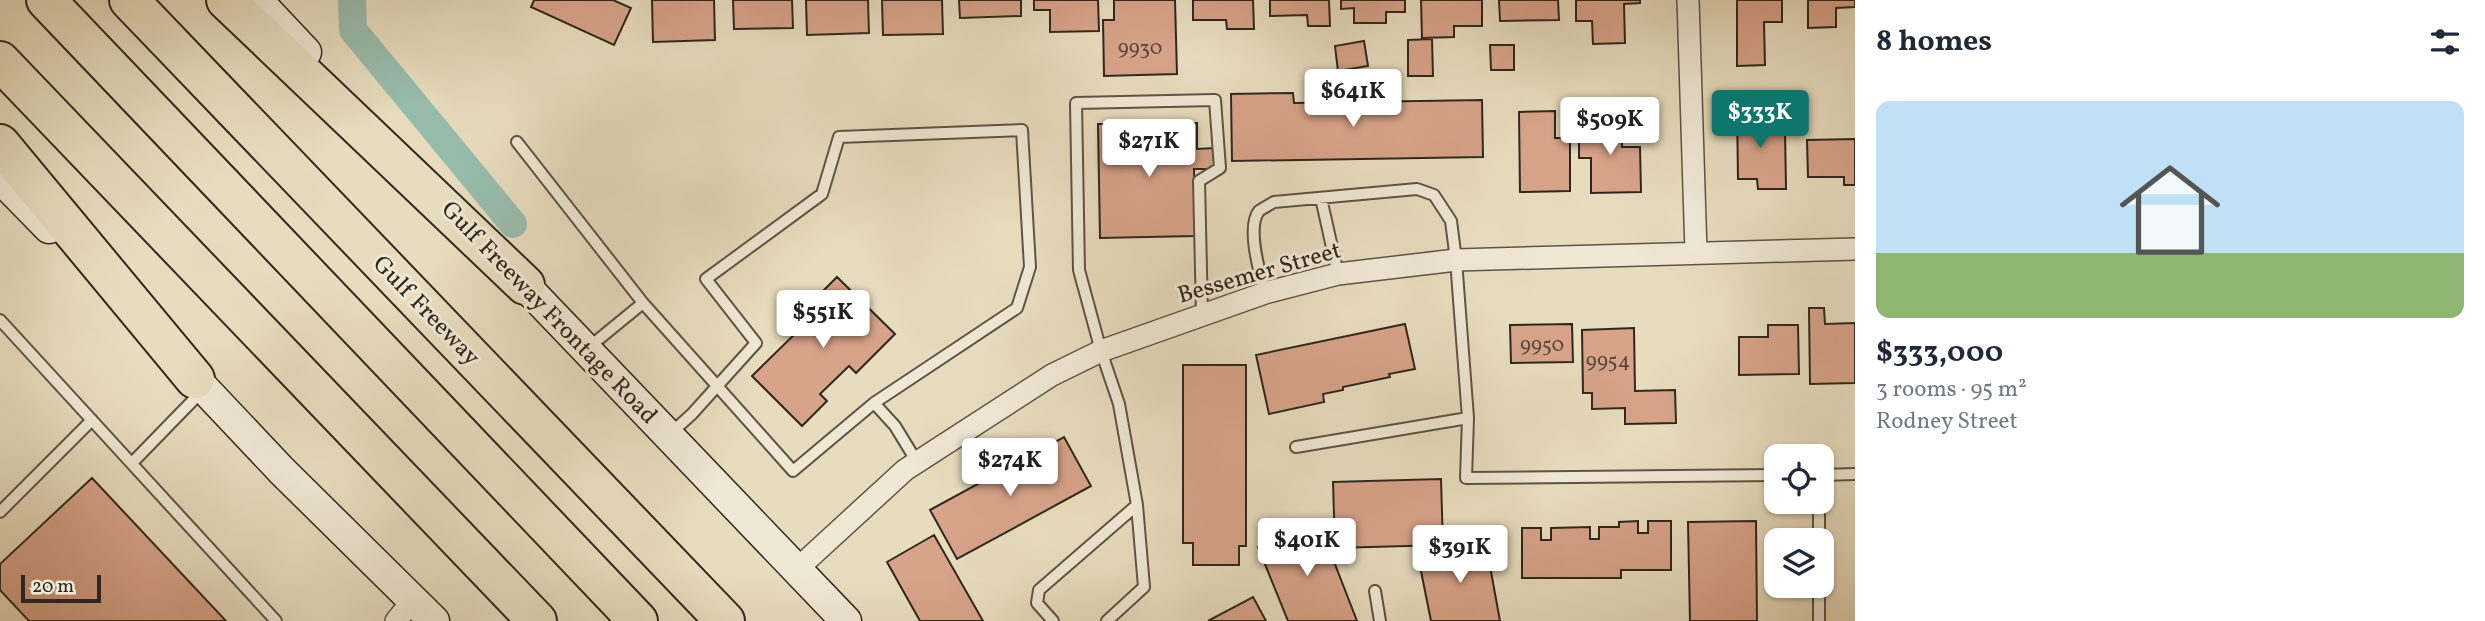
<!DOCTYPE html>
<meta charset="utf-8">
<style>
body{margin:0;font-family:Vollkorn,serif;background:#f2f2f3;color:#1f2937;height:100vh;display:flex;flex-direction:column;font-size:26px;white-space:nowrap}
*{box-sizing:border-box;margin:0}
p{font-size:23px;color:#747a83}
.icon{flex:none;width:38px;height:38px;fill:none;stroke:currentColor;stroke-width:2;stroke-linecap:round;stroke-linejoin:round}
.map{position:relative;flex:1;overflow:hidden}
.details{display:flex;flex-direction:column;background:#fff;width:630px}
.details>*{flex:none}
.controls{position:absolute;left:1764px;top:444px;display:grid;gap:14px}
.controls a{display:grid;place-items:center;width:70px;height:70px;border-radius:14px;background:#fff;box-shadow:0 2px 5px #0004;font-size:35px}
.scale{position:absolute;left:21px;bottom:18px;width:80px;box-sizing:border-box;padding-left:7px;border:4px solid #30271e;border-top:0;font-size:19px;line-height:24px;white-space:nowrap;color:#30271e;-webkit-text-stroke:5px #efe8d5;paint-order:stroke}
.price{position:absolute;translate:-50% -60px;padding:0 16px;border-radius:7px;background:#fff;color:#222;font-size:23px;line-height:46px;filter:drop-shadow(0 2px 4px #0008)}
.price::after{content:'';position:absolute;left:50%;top:42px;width:21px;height:16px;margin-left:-10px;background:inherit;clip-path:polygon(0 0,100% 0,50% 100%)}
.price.selected{background:#0f766e;color:#fff}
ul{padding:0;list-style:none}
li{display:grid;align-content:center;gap:14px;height:371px;padding:0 21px}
li span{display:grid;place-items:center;height:217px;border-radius:14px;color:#555}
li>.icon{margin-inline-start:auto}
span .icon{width:126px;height:126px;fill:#fffc;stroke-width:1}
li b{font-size:30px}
h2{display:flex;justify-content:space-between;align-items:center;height:84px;padding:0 21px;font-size:30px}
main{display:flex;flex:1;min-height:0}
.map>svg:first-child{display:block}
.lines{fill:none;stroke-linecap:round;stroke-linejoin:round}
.canal{stroke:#98bcac;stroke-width:28}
.building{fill:#d7a389;stroke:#30271e;stroke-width:2}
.service-casing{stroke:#5e5446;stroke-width:14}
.minor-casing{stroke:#5e5446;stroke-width:24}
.secondary-casing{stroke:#30271e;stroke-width:33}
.motorway-casing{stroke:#30271e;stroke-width:42}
.service{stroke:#efe8d5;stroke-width:10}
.minor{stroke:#efe8d5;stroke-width:21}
.secondary{stroke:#efe8d5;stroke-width:30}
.motorway{stroke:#e7dcbe;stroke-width:38}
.labels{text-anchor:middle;stroke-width:6;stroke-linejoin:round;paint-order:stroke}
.number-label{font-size:21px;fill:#5a4639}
.street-label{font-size:24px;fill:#30271e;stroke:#efe8d5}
</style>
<main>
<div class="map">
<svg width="1855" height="621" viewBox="0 0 1855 621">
<rect width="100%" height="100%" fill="#e7dcbe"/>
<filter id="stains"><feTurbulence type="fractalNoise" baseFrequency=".00286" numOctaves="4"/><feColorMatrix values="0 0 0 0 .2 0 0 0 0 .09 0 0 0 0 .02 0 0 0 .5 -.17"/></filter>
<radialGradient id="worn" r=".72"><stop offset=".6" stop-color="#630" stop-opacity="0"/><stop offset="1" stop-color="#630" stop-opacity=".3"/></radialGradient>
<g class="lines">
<path class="canal" d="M 352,0 L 353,30 L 513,224"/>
</g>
<path class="building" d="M 534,0 L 613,0 L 631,8 L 614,45 L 531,7 Z
M 652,0 L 714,0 L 715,40 L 653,42 Z
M 733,0 L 792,0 L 793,28 L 734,29 Z
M 806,0 L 868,0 L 869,33 L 807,35 Z
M 882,0 L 942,0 L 943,34 L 883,35 Z
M 959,0 L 1021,0 L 1021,16 L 960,18 Z
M 1034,0 L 1098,0 L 1099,31 L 1050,32 L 1050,10 L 1034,10 Z
M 1114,0 L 1175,0 L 1177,74 L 1104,76 L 1103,20 L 1114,20 Z
M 1193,0 L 1253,0 L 1254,29 L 1227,29 L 1226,20 L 1193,20 Z
M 1270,0 L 1329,0 L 1330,26 L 1308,26 L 1307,15 L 1270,16 Z
M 1341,0 L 1405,0 L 1405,12 L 1386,12 L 1386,23 L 1354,23 L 1354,8 L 1341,9 Z
M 1421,0 L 1482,0 L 1482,26 L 1454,26 L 1454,37 L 1422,38 Z
M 1499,0 L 1558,0 L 1559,20 L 1500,21 Z
M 1576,0 L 1640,0 L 1640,3 L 1624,4 L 1625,43 L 1593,44 L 1592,21 L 1576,21 Z
M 1737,0 L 1782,0 L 1782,22 L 1764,22 L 1765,65 L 1737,66 Z
M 1808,0 L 1855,0 L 1855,7 L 1836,8 L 1836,27 L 1808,28 Z
M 1432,39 L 1433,76 L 1408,76 L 1408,40 Z
M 1364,41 L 1368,66 L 1338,71 L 1335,46 Z
M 1490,45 L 1514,45 L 1514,70 L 1491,70 Z
M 1293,93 L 1294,103 L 1482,100 L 1483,157 L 1232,161 L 1231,94 Z
M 1765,107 L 1766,131 L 1785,131 L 1786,189 L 1758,189 L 1757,179 L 1738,179 L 1737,108 Z
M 1555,111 L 1555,138 L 1570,138 L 1570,191 L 1520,192 L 1519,112 Z
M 1622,114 L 1622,147 L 1640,147 L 1641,192 L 1591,193 L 1591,158 L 1579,158 L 1579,135 L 1589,135 L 1589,115 Z
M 1197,123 L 1197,149 L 1214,148 L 1214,169 L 1194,169 L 1195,236 L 1100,238 L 1098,124 Z
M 1855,139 L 1855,185 L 1844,185 L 1844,177 L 1808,177 L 1807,140 Z
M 837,277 L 895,334 L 856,373 L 849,366 L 820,394 L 827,401 L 802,426 L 752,376 L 802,327 L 795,319 Z
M 1809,308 L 1824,308 L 1825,324 L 1855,323 L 1855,383 L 1810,384 Z
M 1405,324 L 1415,369 L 1389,374 L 1390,377 L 1343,387 L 1343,390 L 1323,394 L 1324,402 L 1269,414 L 1256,355 Z
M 1572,324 L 1573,362 L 1511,363 L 1510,325 Z
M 1768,325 L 1798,325 L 1799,374 L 1739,375 L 1739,337 L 1768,337 Z
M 1634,328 L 1635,391 L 1675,390 L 1676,423 L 1625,424 L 1625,408 L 1592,409 L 1592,393 L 1583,393 L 1582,330 Z
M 1183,365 L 1246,365 L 1246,546 L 1239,546 L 1239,565 L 1193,565 L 1193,543 L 1183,543 Z
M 1064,437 L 1091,486 L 957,559 L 930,510 Z
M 92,478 L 226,621 L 29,621 L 0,590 L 0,564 Z
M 1441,479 L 1443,545 L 1335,548 L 1333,482 Z
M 1638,521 L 1638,533 L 1648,533 L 1648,521 L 1671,521 L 1671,570 L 1621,570 L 1621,578 L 1522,578 L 1522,528 L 1541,528 L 1541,540 L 1551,540 L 1551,528 L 1590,527 L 1590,539 L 1599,539 L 1599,527 L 1619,527 L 1619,522 Z
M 1756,521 L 1757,621 L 1690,621 L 1688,522 Z
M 1319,523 L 1357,621 L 1288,621 L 1258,547 Z
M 934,535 L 983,621 L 920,621 L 887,562 Z
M 1486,544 L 1500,621 L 1431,621 L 1418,556 Z
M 1253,597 L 1266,621 L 1208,621 Z"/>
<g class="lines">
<g class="service-casing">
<path id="service" d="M 517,142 L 643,303
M 1321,198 L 1338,274
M 1265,293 C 1260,274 1246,227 1259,211 C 1263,208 1269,205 1274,202 L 1417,189 L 1434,195 L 1451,221 L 1456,260 L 1468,418 L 1466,478 L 1776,475
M 0,320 L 276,621
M 588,348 L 643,303 L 793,471 L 874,403
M 671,433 L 692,414 L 756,343 L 706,279 L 822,194 L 839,137 L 1022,130 L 1030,267 L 1017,308 L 874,403 L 895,426 L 917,462
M 1296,447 L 1468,418
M 132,463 L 202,391
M 1822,475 L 1855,474
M 1137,505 L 1119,404 L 1101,351 L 1079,270 L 1076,103 L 1215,100 L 1220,168 L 1199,181 L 1202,314
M 0,512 L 92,420
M 1819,541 L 1819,502
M 1375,591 L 1380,621
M 1053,621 L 1037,603 L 1039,590 L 1137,505 L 1144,587 L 1107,621
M 1819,621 L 1819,586"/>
</g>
<g class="minor-casing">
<path id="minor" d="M 1688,0 L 1696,252
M 796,570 L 905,470 L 1052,375 L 1101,351 L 1265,293 L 1338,274 L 1456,260 L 1855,249
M 396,621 L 413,600"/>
</g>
<g class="secondary-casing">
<path id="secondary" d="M 257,0 L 306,52
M 0,178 L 49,228
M 510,270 L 846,621
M 181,364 L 282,471 L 434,621"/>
</g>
<g class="motorway-casing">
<path id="motorway" d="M 46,0 L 638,621
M 129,0 L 725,621
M 226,0 L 525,285
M 0,61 L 537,621
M 0,144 L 195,379"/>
</g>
<use href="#service" class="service"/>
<use href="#minor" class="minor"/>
<use href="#secondary" class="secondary"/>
<use href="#motorway" class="motorway"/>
</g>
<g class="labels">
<g class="number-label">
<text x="1140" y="54">9930</text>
<text x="1542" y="351">9950</text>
<text x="1608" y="367">9954</text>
</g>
<g class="street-label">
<text transform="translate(1259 272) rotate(-16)" y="8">Bessemer Street</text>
<text transform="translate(427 310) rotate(46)" y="8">Gulf Freeway</text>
<text transform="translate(550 312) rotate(46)" y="8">Gulf Freeway Frontage Road</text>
</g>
</g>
<rect width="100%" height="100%" filter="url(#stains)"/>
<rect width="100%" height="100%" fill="url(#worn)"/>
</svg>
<div class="controls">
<a><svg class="icon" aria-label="locate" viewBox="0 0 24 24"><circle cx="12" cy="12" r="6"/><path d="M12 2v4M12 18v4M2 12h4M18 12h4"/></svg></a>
<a><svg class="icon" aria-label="layers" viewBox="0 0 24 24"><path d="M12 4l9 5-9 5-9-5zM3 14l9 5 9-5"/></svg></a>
</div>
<div class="scale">20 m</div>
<b class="price" style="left:1353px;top:129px">$641K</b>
<b class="price selected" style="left:1760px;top:150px">$333K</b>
<b class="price" style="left:1610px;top:157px">$509K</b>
<b class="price" style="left:1149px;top:179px">$271K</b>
<b class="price" style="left:823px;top:350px">$551K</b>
<b class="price" style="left:1010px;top:498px">$274K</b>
<b class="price" style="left:1307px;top:578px">$401K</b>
<b class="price" style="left:1460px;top:585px">$391K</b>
</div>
<section class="details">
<h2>8 homes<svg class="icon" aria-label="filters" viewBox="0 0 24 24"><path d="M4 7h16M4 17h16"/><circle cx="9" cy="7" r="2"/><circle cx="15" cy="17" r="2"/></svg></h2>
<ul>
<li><span style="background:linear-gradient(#bfe0f5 70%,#8fb573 0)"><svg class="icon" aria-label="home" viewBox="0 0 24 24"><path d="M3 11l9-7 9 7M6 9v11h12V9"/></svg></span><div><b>$333,000</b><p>3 rooms · 95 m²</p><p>Rodney Street</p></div></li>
</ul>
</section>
</main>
